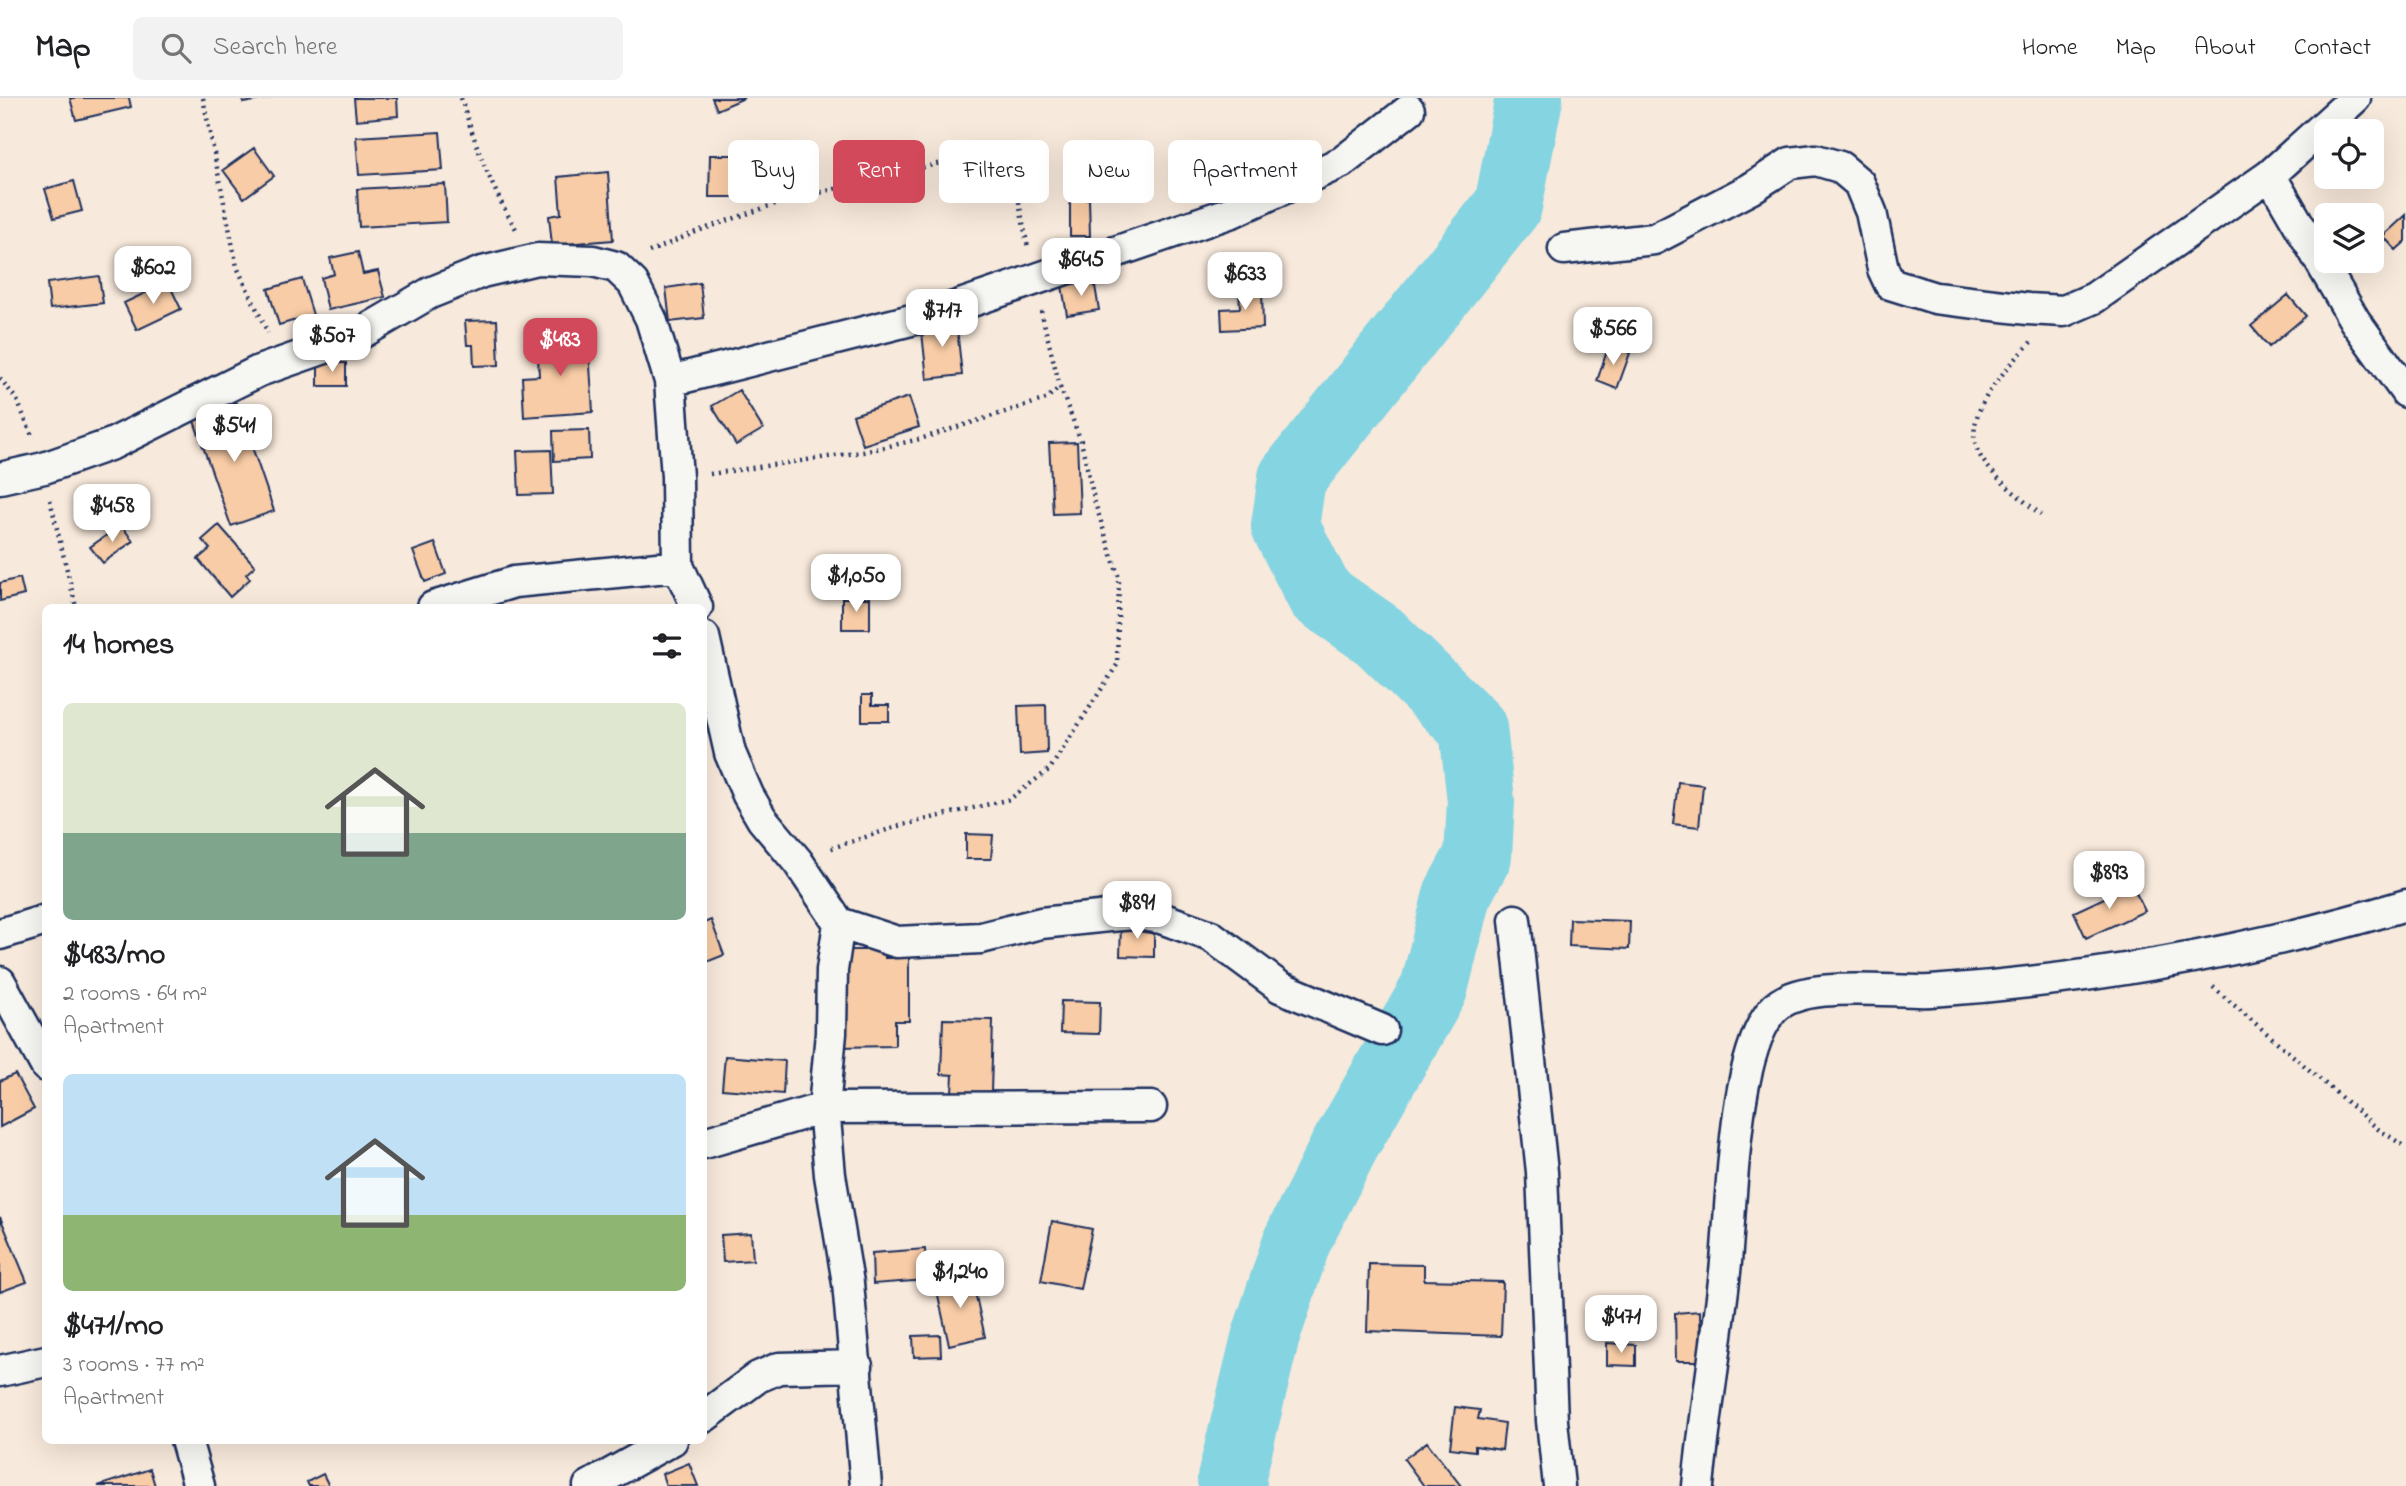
<!DOCTYPE html>
<meta charset="utf-8">
<style>
body{margin:0;font-family:"Indie Flower",sans-serif;background:#f2f2f2;color:#202124;height:100vh;display:flex;flex-direction:column;font-size:26px;white-space:nowrap}
*{box-sizing:border-box;margin:0}
p{font-size:23px;color:#757577}
.icon{flex:none;width:38px;height:38px;fill:none;stroke:currentColor;stroke-width:2;stroke-linecap:round;stroke-linejoin:round}
.map{position:relative;flex:1;overflow:hidden}
.sheet{position:absolute;left:42px;top:506px;width:665px;height:840px;display:flex;flex-direction:column;background:#fff;border-radius:10px;box-shadow:0 7px 28px #0002}
.sheet>*{flex:none}
.top-card{position:absolute;left:728px;top:42px;width:665px;height:63px;display:flex;gap:14px}
.fabs{position:absolute;left:2314px;top:21px;display:grid;gap:14px}
.fabs a{display:grid;place-items:center;width:70px;height:70px;border-radius:10px;background:#fff;box-shadow:0 7px 28px #0002;font-size:35px}
.price{position:absolute;translate:-50% -60px;padding:0 16px;border-radius:14px;background:#fff;color:#222;font-size:23px;line-height:46px;filter:drop-shadow(0 2px 4px #0008)}
.price::after{content:'';position:absolute;left:50%;top:42px;width:21px;height:16px;margin-left:-10px;background:inherit;clip-path:polygon(0 0,100% 0,50% 100%)}
.price.active{background:#d1495b;color:#fff}
ul{padding:0;list-style:none}
li{display:grid;align-content:center;gap:14px;height:371px;padding:0 21px}
li span{display:grid;place-items:center;height:217px;border-radius:10px;color:#555}
li>.icon{margin-inline-start:auto}
span .icon{width:126px;height:126px;fill:#fffc;stroke-width:1}
li b{font-size:30px}
h2{display:flex;justify-content:space-between;align-items:center;height:84px;padding:0 21px;font-size:30px}
.pill{padding:0 24px;border-radius:10px;background:#fff;box-shadow:0 7px 28px #0002;font-size:24px;line-height:63px}
.pill.active{background:#d1495b;color:#fff}
header{display:flex;align-items:center;gap:42px;box-sizing:border-box;height:98px;padding:0 35px;background:#fff;border-bottom:2px solid #e0e0e0}
header strong{font-size:33px}
nav{display:flex;gap:38px;margin-inline-start:auto;font-size:24px}
.search{width:490px;height:63px;background:#f2f2f2;display:flex;align-items:center;gap:18px;box-sizing:border-box;padding:0 24px;border-radius:10px;color:#757577;font-size:26px}
.map>svg:first-child{display:block}
.lines{fill:none;stroke-linecap:round;stroke-linejoin:round}
.river{stroke:#85d4e2;stroke-width:68}
.building{fill:#f8cca6;stroke:#1b2f5e;stroke-width:2}
.minor-casing{stroke:#1b2f5e;stroke-width:35}
.path{stroke:#1b2f5e;stroke-width:4.5;stroke-dasharray:2 5;stroke-linecap:butt}
.minor{stroke:#f6f6f2;stroke-width:30}
</style>
<header>
<strong>Map</strong>
<div class="search"><svg class="icon" aria-label="search" viewBox="0 0 24 24"><circle cx="10" cy="10" r="6"/><path d="M15 15l6 6"/></svg>Search here</div>
<nav><a>Home</a><a>Map</a><a>About</a><a>Contact</a></nav>
</header>
<div class="map">
<svg width="2406" height="1388" viewBox="0 0 2406 1388">
<rect width="100%" height="100%" fill="#f7e9db"/>
<filter id="ink" filterUnits="userSpaceOnUse"><feTurbulence type="fractalNoise" baseFrequency=".0143" numOctaves="2"/><feDisplacementMap in="SourceGraphic" scale="14" xChannelSelector="R" yChannelSelector="G"/><feConvolveMatrix kernelMatrix="1 2 1 2 8 2 1 2 1" color-interpolation-filters="sRGB"/></filter>
<g filter="url(#ink)">
<g class="lines">
<path class="river" d="M 1233,1388 L 1231,1381 L 1265,1241 L 1297,1143 L 1344,1049 L 1434,891 L 1457,797 L 1478,758 L 1481,703 L 1473,630 L 1379,538 L 1320,497 L 1285,428 L 1292,380 L 1508,108 L 1529,0"/>
</g>
<path class="building" d="M 70,0 L 129,0 L 131,9 L 76,22 Z
M 242,0 L 271,0 L 243,5 Z
M 354,0 L 397,0 L 398,18 L 356,22 Z
M 712,0 L 744,0 L 717,12 Z
M 440,34 L 443,72 L 359,77 L 356,39 Z
M 254,50 L 274,78 L 244,100 L 223,72 Z
M 710,57 L 739,57 L 739,99 L 709,99 Z
M 608,74 L 613,142 L 552,147 L 549,118 L 561,116 L 558,79 Z
M 74,83 L 82,113 L 54,120 L 45,91 Z
M 445,86 L 447,124 L 359,129 L 357,91 Z
M 1070,101 L 1089,101 L 1090,138 L 1070,138 Z
M 2406,117 L 2406,143 L 2396,152 L 2383,138 Z
M 358,154 L 363,176 L 378,173 L 385,199 L 328,212 L 321,180 L 334,176 L 330,160 Z
M 99,178 L 103,205 L 50,211 L 47,185 Z
M 302,181 L 313,217 L 279,227 L 268,191 Z
M 1094,182 L 1099,212 L 1067,217 L 1062,188 Z
M 168,184 L 181,211 L 137,232 L 124,205 Z
M 700,185 L 704,220 L 670,224 L 666,190 Z
M 1262,190 L 1263,230 L 1222,232 L 1221,211 L 1240,210 L 1239,191 Z
M 2288,197 L 2306,218 L 2269,249 L 2251,228 Z
M 956,221 L 962,277 L 927,281 L 921,225 Z
M 497,222 L 499,267 L 474,268 L 473,247 L 467,247 L 465,223 Z
M 588,237 L 593,314 L 524,319 L 522,279 L 539,278 L 537,240 Z
M 1609,247 L 1630,255 L 1617,291 L 1597,283 Z
M 318,265 L 346,265 L 346,288 L 318,288 Z
M 739,292 L 763,331 L 736,347 L 712,308 Z
M 909,299 L 919,329 L 863,347 L 853,317 Z
M 237,305 L 274,413 L 231,428 L 193,320 Z
M 589,332 L 590,361 L 554,363 L 553,333 Z
M 1077,344 L 1080,415 L 1053,416 L 1049,345 Z
M 551,352 L 553,396 L 519,397 L 517,353 Z
M 121,427 L 133,443 L 103,465 L 90,449 Z
M 219,427 L 255,468 L 246,476 L 250,481 L 230,499 L 198,461 L 210,451 L 202,442 Z
M 435,445 L 446,476 L 425,484 L 413,453 Z
M 20,480 L 24,497 L 0,503 L 0,485 Z
M 842,500 L 870,500 L 870,531 L 842,531 Z
M 862,597 L 872,597 L 872,607 L 889,607 L 889,623 L 862,623 Z
M 1046,607 L 1047,655 L 1020,657 L 1018,608 Z
M 1678,684 L 1703,687 L 1699,729 L 1673,726 Z
M 966,736 L 993,737 L 991,761 L 966,761 Z
M 2132,787 L 2145,813 L 2086,840 L 2074,814 Z
M 1570,821 L 1630,823 L 1629,851 L 1569,848 Z
M 711,822 L 724,857 L 704,865 L 704,825 Z
M 1121,826 L 1154,827 L 1154,859 L 1120,858 Z
M 838,852 L 885,852 L 885,860 L 909,860 L 909,923 L 895,923 L 895,948 L 838,949 Z
M 1061,903 L 1100,904 L 1099,936 L 1060,935 Z
M 943,921 L 993,922 L 991,995 L 952,994 L 953,977 L 941,976 Z
M 725,958 L 785,963 L 783,996 L 722,991 Z
M 15,976 L 34,1011 L 0,1029 L 0,983 Z
M 0,1119 L 27,1184 L 0,1194 Z
M 1052,1123 L 1092,1131 L 1080,1191 L 1041,1183 Z
M 751,1135 L 753,1162 L 723,1164 L 721,1137 Z
M 925,1151 L 927,1182 L 873,1186 L 872,1155 Z
M 1369,1166 L 1424,1167 L 1424,1182 L 1503,1184 L 1501,1238 L 1367,1233 Z
M 971,1176 L 985,1239 L 949,1247 L 935,1184 Z
M 1700,1213 L 1701,1263 L 1676,1263 L 1675,1215 Z
M 940,1237 L 941,1258 L 914,1259 L 913,1238 Z
M 1607,1245 L 1636,1247 L 1636,1268 L 1607,1267 Z
M 1455,1309 L 1480,1312 L 1478,1321 L 1505,1325 L 1502,1352 L 1475,1348 L 1475,1353 L 1450,1350 Z
M 1427,1344 L 1461,1388 L 1424,1388 L 1404,1361 Z
M 689,1365 L 698,1388 L 666,1388 L 662,1376 Z
M 150,1371 L 155,1388 L 98,1388 Z
M 323,1376 L 329,1388 L 309,1388 L 307,1384 Z"/>
<g class="lines">
<g class="minor-casing">
<path id="minor" d="M 2270,77 L 2355,223 L 2406,294
M 1564,151 L 1654,141 L 1750,91 L 1790,65 L 1816,62 L 1840,69 L 1859,85 L 1871,114 L 1883,171 L 1890,186 L 1935,200 L 2028,211 L 2064,213 L 2094,200 L 2270,77 L 2355,0
M 670,283 L 931,217 L 1232,114 L 1342,64 L 1409,12
M 0,380 L 44,370 L 112,346 L 259,273 L 353,240 L 430,195 L 482,174 L 537,161 L 593,163 L 616,169 L 633,185 L 651,221 L 670,283 L 677,379 L 678,468 L 697,509
M 433,509 L 514,484 L 678,468
M 704,539 L 730,655 L 748,697 L 762,721 L 798,764 L 839,825 L 897,844 L 981,840 L 1041,825 L 1109,818 L 1135,816 L 1161,820 L 1211,838 L 1280,889 L 1382,932
M 1515,822 L 1542,1074 L 1552,1323 L 1559,1388
M 839,825 L 832,872 L 831,935 L 824,1010 L 830,1077 L 848,1185 L 866,1388
M 0,836 L 46,822
M 0,884 L 46,968
M 704,1045 L 824,1010 L 1151,1009
M 0,1273 L 46,1263
M 704,1319 L 758,1279 L 779,1270 L 857,1268
M 186,1342 L 199,1388
M 589,1388 L 672,1342
M 1698,1388 C 1705,1316 1717,1245 1725,1174 C 1732,1111 1732,960 1772,913 C 1799,880 1891,895 1931,893 C 2092,882 2252,853 2406,807"/>
</g>
<path class="path" d="M 203,0 L 237,169 L 268,235
M 461,0 C 475,45 491,90 516,131
M 649,154 L 698,133 L 778,105 L 961,60 L 1001,62 L 1015,84 L 1028,150
M 1041,213 L 1060,289
M 2031,244 C 2008,270 1963,312 1977,351 C 1986,375 2023,401 2041,417
M 0,280 L 17,302 L 33,340
M 710,376 L 863,354 L 920,341 L 1046,301 L 1060,289 L 1081,343 L 1095,405 L 1119,480 L 1117,567 L 1050,671 L 1010,701 L 899,728 L 829,751
M 50,402 L 76,509
M 2213,889 L 2378,1031 L 2406,1049"/>
<use href="#minor" class="minor"/>
</g>
</g>
</svg>
<div class="fabs">
<a><svg class="icon" aria-label="locate" viewBox="0 0 24 24"><circle cx="12" cy="12" r="6"/><path d="M12 2v4M12 18v4M2 12h4M18 12h4"/></svg></a>
<a><svg class="icon" aria-label="layers" viewBox="0 0 24 24"><path d="M12 4l9 5-9 5-9-5zM3 14l9 5 9-5"/></svg></a>
</div>
<b class="price" style="left:1081px;top:200px">$645</b>
<b class="price" style="left:153px;top:208px">$602</b>
<b class="price" style="left:1245px;top:214px">$633</b>
<b class="price" style="left:942px;top:251px">$717</b>
<b class="price" style="left:1613px;top:269px">$566</b>
<b class="price" style="left:332px;top:276px">$507</b>
<b class="price active" style="left:560px;top:280px">$483</b>
<b class="price" style="left:234px;top:366px">$541</b>
<b class="price" style="left:112px;top:446px">$458</b>
<b class="price" style="left:856px;top:516px">$1,050</b>
<b class="price" style="left:2109px;top:813px">$893</b>
<b class="price" style="left:1137px;top:843px">$891</b>
<b class="price" style="left:960px;top:1212px">$1,240</b>
<b class="price" style="left:1621px;top:1257px">$471</b>
<div class="top-card">
<a class="pill">Buy</a>
<a class="pill active">Rent</a>
<a class="pill">Filters</a>
<a class="pill">New</a>
<a class="pill">Apartment</a>
</div>
<section class="sheet">
<h2>14 homes<svg class="icon" aria-label="filters" viewBox="0 0 24 24"><path d="M4 7h16M4 17h16"/><circle cx="9" cy="7" r="2"/><circle cx="15" cy="17" r="2"/></svg></h2>
<ul>
<li><span style="background:linear-gradient(#dfe7d0 60%,#7fa58c 0)"><svg class="icon" aria-label="home" viewBox="0 0 24 24"><path d="M3 11l9-7 9 7M6 9v11h12V9"/></svg></span><div><b>$483/mo</b><p>2 rooms · 64 m²</p><p>Apartment</p></div></li>
<li><span style="background:linear-gradient(#bfe0f5 65%,#8fb573 0)"><svg class="icon" aria-label="home" viewBox="0 0 24 24"><path d="M3 11l9-7 9 7M6 9v11h12V9"/></svg></span><div><b>$471/mo</b><p>3 rooms · 77 m²</p><p>Apartment</p></div></li>
</ul>
</section>
</div>
